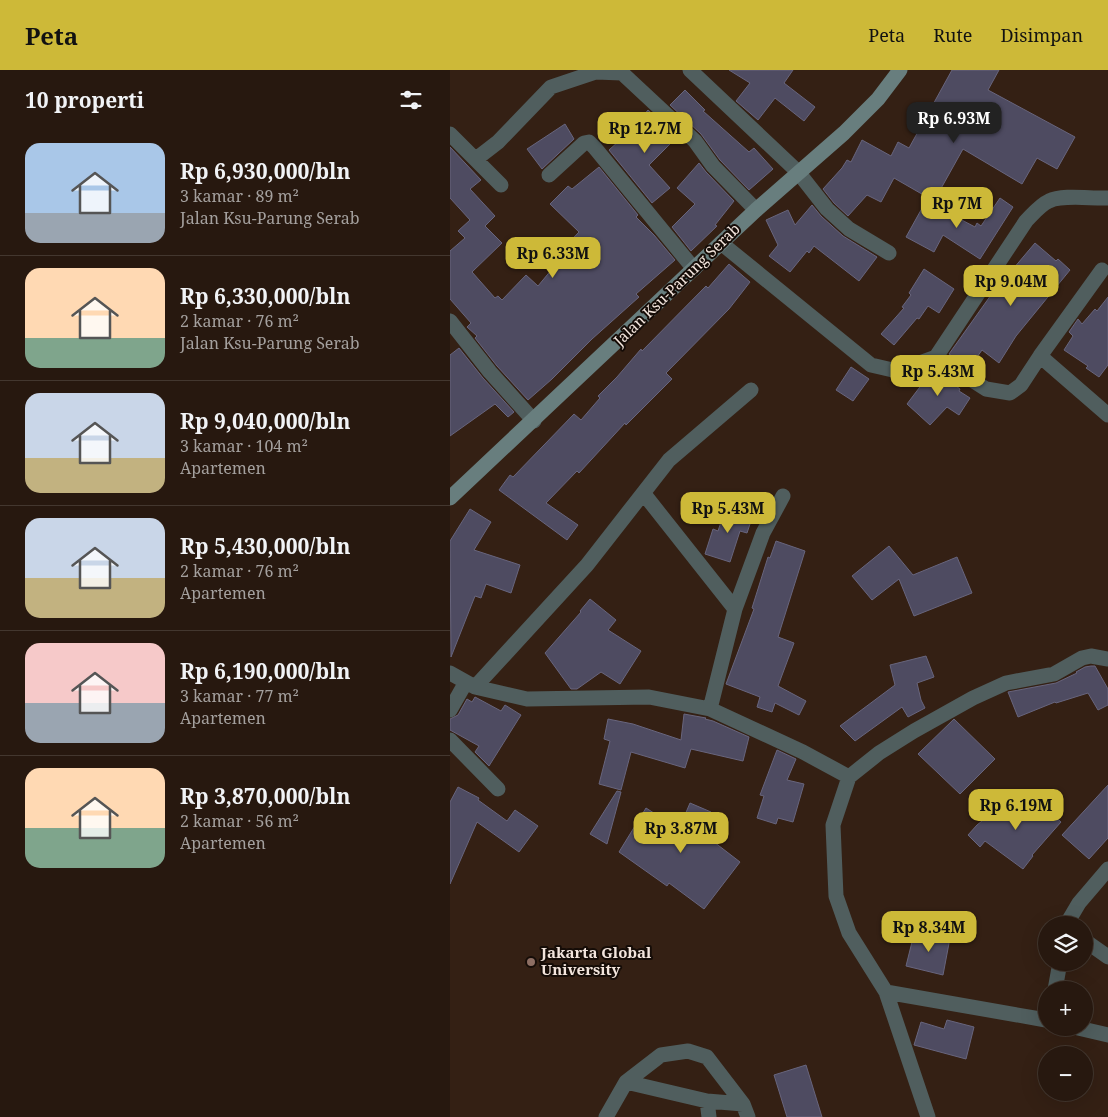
<!DOCTYPE html>
<html lang="id">
<meta charset="utf-8">
<style>
body{margin:0;font-family:"Noto Serif",serif;background:#33251d;color:#f1f3f6;height:100vh;display:flex;flex-direction:column;font-size:19px;white-space:nowrap}
*{box-sizing:border-box;margin:0}
p{font-size:16px;color:#a4a09e}
.icon{flex:none;width:28px;height:28px;fill:none;stroke:currentColor;stroke-width:2;stroke-linecap:round;stroke-linejoin:round}
.map{position:relative;flex:1;overflow:hidden}
.details{display:flex;flex-direction:column;background:#27180f;width:450px}
.details>*{flex:none}
.fabs{position:absolute;left:588px;top:846px;display:grid;gap:10px}
.fabs a{display:grid;place-items:center;width:55px;height:55px;border-radius:50%;background:#27180f;box-shadow:0 5px 20px #0002,0 0 0 1px #43372f;font-size:25px}
.price{position:absolute;translate:-50% -42px;padding:0 11px;border-radius:10px;background:#cdb938;color:#111;font-size:16px;line-height:32px;filter:drop-shadow(0 1px 2px #0008)}
.price::after{content:'';position:absolute;left:50%;top:30px;width:15px;height:11px;margin-left:-8px;background:inherit;clip-path:polygon(0 0,100% 0,50% 100%)}
.price.selected{background:#222;color:#fff}
ul{padding:0;list-style:none}
li{display:flex;align-items:center;gap:15px;height:125px;padding:0 25px}
li+li{border-top:1px solid #43372f}
li span{display:grid;place-items:center;flex:none;width:140px;height:100px;border-radius:15px;color:#555}
li>.icon{margin-inline-start:auto}
span .icon{width:60px;height:60px;fill:#fffc;stroke-width:1}
li b{font-size:21px}
h2{display:flex;justify-content:space-between;align-items:center;height:60px;padding:0 25px;font-size:21px}
header{display:flex;align-items:center;gap:30px;box-sizing:border-box;height:70px;padding:0 25px;background:#cdb938;color:#111}
header strong{font-size:24px}
nav{display:flex;gap:28px;margin-inline-start:auto;font-size:18px}
main{display:flex;flex:1;min-height:0}
.map>svg:first-child{display:block}
.building{fill:#4e4b61;stroke:#68657d}
.lines{fill:none;stroke-linecap:round;stroke-linejoin:round}
.street{stroke:#505e5e;stroke-width:15}
.secondary{stroke:#687e7e;stroke-width:15}
.education-dot{fill:#8d6e63;stroke:#150c07;stroke-width:2}
.labels{text-anchor:middle;stroke-width:4;stroke-linejoin:round;paint-order:stroke}
.street-label{font-size:15px;fill:#f3e5dd;stroke:#150c07}
.poi-label{font-size:15px;font-weight:bold;fill:#f3e5dd;stroke:#150c07;text-anchor:start}
</style>
<header>
<strong>Peta</strong>
<nav><a>Peta</a><a>Rute</a><a>Disimpan</a></nav>
</header>
<main>
<section class="details">
<h2>10 properti<svg class="icon" aria-label="filters" viewBox="0 0 24 24"><path d="M4 7h16M4 17h16"/><circle cx="9" cy="7" r="2"/><circle cx="15" cy="17" r="2"/></svg></h2>
<ul>
<li><span style="background:linear-gradient(#a9c7e8 70%,#9aa5b1 0)"><svg class="icon" aria-label="home" viewBox="0 0 24 24"><path d="M3 11l9-7 9 7M6 9v11h12V9"/></svg></span><div><b>Rp 6,930,000/bln</b><p>3 kamar · 89 m²</p><p>Jalan Ksu-Parung Serab</p></div></li>
<li><span style="background:linear-gradient(#ffd9b3 70%,#7fa58c 0)"><svg class="icon" aria-label="home" viewBox="0 0 24 24"><path d="M3 11l9-7 9 7M6 9v11h12V9"/></svg></span><div><b>Rp 6,330,000/bln</b><p>2 kamar · 76 m²</p><p>Jalan Ksu-Parung Serab</p></div></li>
<li><span style="background:linear-gradient(#c9d6e8 65%,#c2b280 0)"><svg class="icon" aria-label="home" viewBox="0 0 24 24"><path d="M3 11l9-7 9 7M6 9v11h12V9"/></svg></span><div><b>Rp 9,040,000/bln</b><p>3 kamar · 104 m²</p><p>Apartemen</p></div></li>
<li><span style="background:linear-gradient(#c9d6e8 60%,#c2b280 0)"><svg class="icon" aria-label="home" viewBox="0 0 24 24"><path d="M3 11l9-7 9 7M6 9v11h12V9"/></svg></span><div><b>Rp 5,430,000/bln</b><p>2 kamar · 76 m²</p><p>Apartemen</p></div></li>
<li><span style="background:linear-gradient(#f6c9c9 60%,#9aa5b1 0)"><svg class="icon" aria-label="home" viewBox="0 0 24 24"><path d="M3 11l9-7 9 7M6 9v11h12V9"/></svg></span><div><b>Rp 6,190,000/bln</b><p>3 kamar · 77 m²</p><p>Apartemen</p></div></li>
<li><span style="background:linear-gradient(#ffd9b3 60%,#7fa58c 0)"><svg class="icon" aria-label="home" viewBox="0 0 24 24"><path d="M3 11l9-7 9 7M6 9v11h12V9"/></svg></span><div><b>Rp 3,870,000/bln</b><p>2 kamar · 56 m²</p><p>Apartemen</p></div></li>
</ul>
</section>
<div class="map">
<svg width="658" height="1047" viewBox="0 0 658 1047">
<rect width="100%" height="100%" fill="#342014"/>
<path class="building" d="M 279,0 L 343,0 L 334,13 L 365,37 L 354,51 L 325,28 L 308,50 L 286,31 L 300,13 Z
M 502,0 L 549,0 L 538,20 L 625,67 L 607,99 L 587,88 L 572,114 L 513,79 L 484,131 L 444,108 L 431,132 L 417,125 L 398,146 L 384,133 L 373,119 L 392,98 L 397,90 L 401,92 L 412,70 L 441,86 L 448,72 L 459,78 Z
M 235,20 L 255,40 L 253,41 L 299,82 L 304,78 L 323,99 L 299,120 L 270,90 L 251,64 L 220,35 Z
M 198,40 L 227,67 L 199,95 L 220,118 L 202,133 L 159,80 L 169,71 L 171,73 Z
M 115,54 L 124,69 L 92,99 L 77,79 Z
M 0,77 L 31,110 L 20,119 L 45,146 L 35,156 L 52,173 L 22,202 L 45,228 L 48,226 L 52,230 L 76,205 L 88,216 L 112,187 L 109,183 L 129,162 L 100,134 L 118,116 L 122,119 L 149,97 L 188,145 L 186,147 L 204,165 L 225,190 L 186,224 L 189,227 L 142,269 L 102,309 L 78,330 L 47,296 L 25,268 L 27,266 L 17,257 L 21,253 L 0,229 L 0,181 L 15,168 L 8,161 L 20,150 L 0,128 Z
M 249,93 L 256,102 L 284,131 L 265,155 L 267,156 L 241,181 L 222,157 L 245,134 L 227,118 Z
M 550,128 L 563,137 L 530,189 L 493,165 L 484,182 L 456,167 L 476,131 L 525,157 L 527,153 L 531,156 Z
M 362,135 L 371,146 L 393,166 L 427,187 L 409,211 L 364,176 L 359,183 L 357,181 L 340,202 L 319,186 L 328,175 L 316,150 L 338,140 L 345,155 Z
M 585,173 L 606,191 L 608,189 L 620,200 L 566,266 L 549,293 L 532,280 L 520,297 L 499,284 L 541,225 Z
M 279,194 L 300,212 L 279,239 L 216,303 L 222,309 L 176,355 L 175,353 L 129,403 L 127,401 L 96,433 L 128,455 L 117,470 L 49,420 L 60,405 L 63,407 L 124,344 L 131,350 L 150,328 L 148,326 L 167,307 L 191,279 L 192,281 L 256,216 L 258,218 Z
M 474,199 L 504,219 L 489,243 L 478,236 L 469,249 L 467,248 L 444,275 L 431,264 L 454,238 L 452,237 L 461,225 L 459,223 Z
M 658,227 L 658,295 L 649,307 L 636,298 L 638,296 L 614,280 L 623,266 L 619,262 L 628,249 L 632,254 L 645,239 L 647,241 Z
M 9,278 L 33,308 L 64,342 L 58,347 L 45,334 L 0,366 L 0,285 Z
M 401,297 L 419,309 L 403,331 L 386,320 Z
M 485,297 L 509,313 L 506,316 L 510,319 L 509,321 L 520,328 L 509,345 L 497,337 L 480,355 L 457,334 Z
M 276,437 L 303,445 L 297,463 L 290,461 L 280,492 L 255,484 L 263,459 L 268,461 Z
M 20,439 L 41,452 L 24,480 L 70,495 L 61,523 L 36,514 L 31,528 L 25,526 L 1,587 L 0,471 Z
M 326,471 L 355,481 L 328,567 L 344,573 L 328,616 L 356,631 L 349,645 L 325,633 L 322,642 L 307,637 L 310,627 L 276,614 L 304,539 L 302,538 L 318,487 L 320,488 Z
M 439,476 L 463,505 L 507,487 L 522,523 L 464,546 L 449,509 L 422,530 L 402,506 Z
M 140,529 L 166,550 L 158,560 L 191,581 L 170,614 L 151,602 L 127,619 L 121,619 L 95,583 L 131,542 L 130,541 Z
M 476,586 L 484,607 L 467,613 L 471,630 L 475,638 L 458,647 L 452,637 L 405,671 L 390,656 L 445,615 L 440,595 Z
M 641,596 L 645,596 L 658,619 L 658,635 L 648,640 L 638,623 L 606,633 L 605,632 L 568,647 L 558,622 L 606,613 L 627,603 L 626,602 L 635,597 Z
M 25,627 L 51,641 L 55,635 L 71,645 L 39,696 L 25,682 L 29,676 L 0,660 L 0,649 L 8,645 L 17,629 L 22,632 Z
M 234,644 L 256,648 L 255,649 L 263,651 L 299,667 L 293,691 L 241,679 L 235,698 L 181,682 L 171,720 L 149,714 L 160,671 L 154,669 L 158,649 L 183,654 L 231,670 Z
M 504,649 L 545,689 L 510,724 L 468,684 Z
M 327,680 L 346,689 L 337,710 L 354,714 L 343,752 L 328,748 L 326,754 L 307,748 L 314,726 L 310,725 Z
M 658,715 L 658,768 L 639,789 L 612,765 Z
M 8,717 L 29,728 L 28,730 L 57,751 L 65,740 L 88,756 L 69,782 L 27,752 L 0,814 L 0,732 Z
M 167,721 L 171,722 L 157,774 L 140,764 Z
M 559,729 L 572,745 L 586,729 L 611,752 L 582,785 L 583,786 L 573,799 L 535,771 L 530,777 L 518,765 L 527,755 Z
M 240,733 L 261,742 L 251,762 L 290,792 L 254,839 L 219,813 L 217,816 L 169,782 L 196,738 L 229,759 Z
M 464,864 L 500,868 L 493,905 L 456,896 Z
M 497,950 L 524,957 L 516,989 L 464,975 L 471,952 L 494,959 Z
M 356,995 L 372,1047 L 337,1047 L 324,1005 Z"/>
<g class="lines">
<path class="street" d="M 240,0 L 348,102 L 377,139 L 399,159 L 439,183
M 0,64 L 51,115
M 26,89 L 48,72 L 101,17 L 146,2 L 172,3 L 245,71 L 263,96 L 306,140
M 99,105 L 134,73 L 139,72 L 145,78 L 244,199
M 271,173 L 421,295 L 447,301 L 486,287 L 536,319 L 560,323 L 571,315 L 590,286 L 652,200
M 0,251 L 40,302 L 84,351
M 590,286 L 658,345
M 486,287 L 576,151 C 583,144 590,135 599,131 C 613,124 642,129 658,128
M 194,424 L 285,539
M 0,603 L 25,617 L 77,629 L 199,627 L 260,639 L 353,682 L 399,707
M 25,617 L 137,495 L 219,390 L 301,320
M 260,639 L 285,539 L 313,463 L 333,426
M 0,640 L 16,612
M 0,670 L 48,719
M 616,855 L 629,833 L 658,799
M 634,870 L 658,887
M 605,920 L 610,892
M 436,922 L 596,950
M 628,958 L 658,965
M 176,1012 L 257,1031 L 293,1034
M 257,1031 L 259,1047
M 156,1047 L 176,1012 L 211,985 L 238,981 L 257,987 L 293,1034 L 298,1047
M 478,1047 L 436,922 L 399,863 L 386,826 L 383,755 L 399,707 L 429,683 L 464,661 L 523,628 L 556,613 L 604,604 L 632,588 L 641,586 L 658,589"/>
<path class="secondary" d="M 0,428 L 306,140 L 394,63 L 428,29 L 450,0"/>
</g>
<circle class="education-dot" cx="81" cy="892" r="5"/>
<g class="labels">
<g class="street-label">
<text transform="translate(227 215) rotate(-44)" y="5">Jalan Ksu-Parung Serab</text>
</g>
<g class="poi-label">
<text x="91" y="888">Jakarta Global<tspan x="91" dy="17">University</tspan></text>
</g>
</g>
</svg>
<div class="fabs">
<a><svg class="icon" aria-label="layers" viewBox="0 0 24 24"><path d="M12 4l9 5-9 5-9-5zM3 14l9 5 9-5"/></svg></a>
<a>+</a>
<a>−</a>
</div>
<b class="price selected" style="left:504px;top:74px">Rp 6.93M</b>
<b class="price" style="left:195px;top:84px">Rp 12.7M</b>
<b class="price" style="left:507px;top:159px">Rp 7M</b>
<b class="price" style="left:103px;top:209px">Rp 6.33M</b>
<b class="price" style="left:561px;top:237px">Rp 9.04M</b>
<b class="price" style="left:488px;top:327px">Rp 5.43M</b>
<b class="price" style="left:278px;top:464px">Rp 5.43M</b>
<b class="price" style="left:566px;top:761px">Rp 6.19M</b>
<b class="price" style="left:231px;top:784px">Rp 3.87M</b>
<b class="price" style="left:479px;top:883px">Rp 8.34M</b>
</div>
</main>
